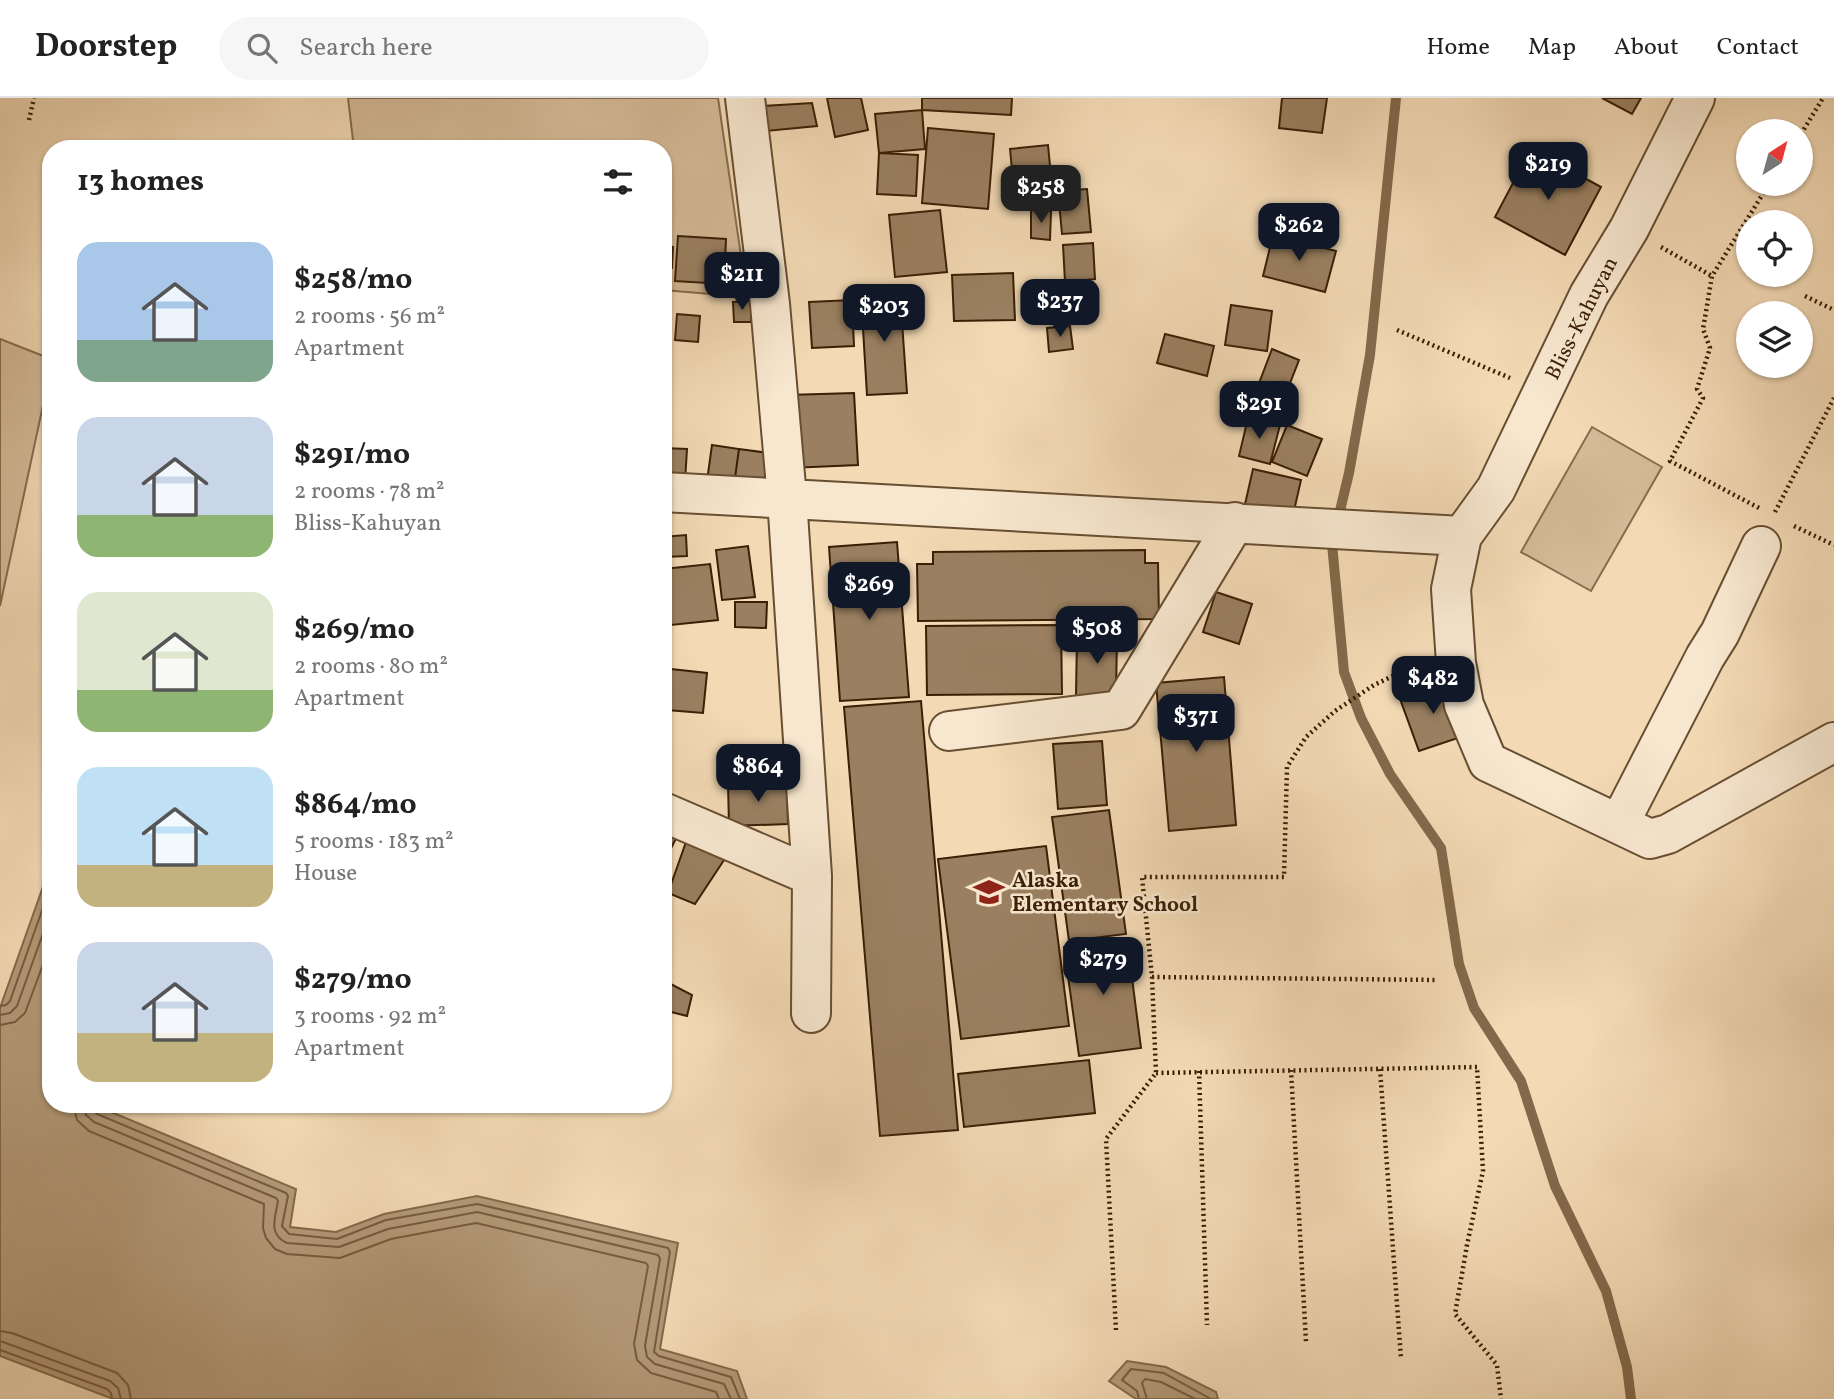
<!DOCTYPE html>
<meta charset="utf-8">
<style>
body{margin:0;font-family:Vollkorn,serif;background:#f6f6f6;color:#222;height:100vh;display:flex;flex-direction:column;font-size:26px;white-space:nowrap}
*{box-sizing:border-box;margin:0}
p{font-size:23px;color:#767676}
.icon{flex:none;width:38px;height:38px;fill:none;stroke:currentColor;stroke-width:2;stroke-linecap:round;stroke-linejoin:round}
.map{position:relative;flex:1;overflow:hidden}
.details{position:absolute;left:42px;top:42px;width:630px;height:973px;display:flex;flex-direction:column;background:#fff;border-radius:28px;box-shadow:0 2px 5px #0004}
.details>*{flex:none}
.needle{width:46px;rotate:36deg}
.tools{position:absolute;left:1736px;top:21px;display:grid;gap:14px}
.tools a{display:grid;place-items:center;width:77px;height:77px;border-radius:50%;background:#fff;box-shadow:0 2px 5px #0004;font-size:35px}
.price{position:absolute;translate:-50% -60px;padding:0 16px;border-radius:14px;background:#111827;color:#fff;font-size:23px;line-height:46px;filter:drop-shadow(0 2px 4px #0008)}
.price::after{content:'';position:absolute;left:50%;top:42px;width:21px;height:16px;margin-left:-10px;background:inherit;clip-path:polygon(0 0,100% 0,50% 100%)}
.price.current{background:#222;color:#fff}
ul{padding:0;list-style:none}
li{display:flex;align-items:center;gap:21px;height:175px;padding:0 35px}
li span{display:grid;place-items:center;flex:none;width:196px;height:140px;border-radius:21px;color:#555}
li>.icon{margin-inline-start:auto}
span .icon{width:84px;height:84px;fill:#fffc;stroke-width:1}
li b{font-size:30px}
h2{display:flex;justify-content:space-between;align-items:center;height:84px;padding:0 35px;font-size:30px}
header{display:flex;align-items:center;gap:42px;box-sizing:border-box;height:98px;padding:0 35px;background:#fff;border-bottom:2px solid #e0e0e0}
header strong{font-size:33px}
nav{display:flex;gap:38px;margin-inline-start:auto;font-size:24px}
.search{width:490px;height:63px;background:#f6f6f6;display:flex;align-items:center;gap:18px;box-sizing:border-box;padding:0 24px;border-radius:38px;color:#767676;font-size:26px}
.map>svg:first-child{display:block}
.green{fill:#d4ba97;stroke:#876c4e;stroke-width:2}
.water{fill:#b49a79;stroke:#83694b;stroke-width:2}
.lines{fill:none;stroke-linecap:round;stroke-linejoin:round}
.shore{stroke:#775c3f;stroke-width:2}
.stream{stroke:#83694b;stroke-width:10}
.building{fill:#9a8061;stroke:#3a1f05;stroke-width:2}
.minor-casing{stroke:#684e31;stroke-width:42}
.path{stroke:#3a1f05;stroke-width:4.5;stroke-dasharray:2 3.5;stroke-linecap:butt}
.minor{stroke:#f7e7cf;stroke-width:38}
.labels{text-anchor:middle;stroke-width:5;stroke-linejoin:round;paint-order:stroke}
.street-label{font-size:21px;fill:#3a1f05;stroke:#f7e7cf}
.poi-label{font-size:21px;font-weight:bold;fill:#3a1f05;stroke:#f7e7cf;text-anchor:start}
</style>
<header>
<strong>Doorstep</strong>
<div class="search"><svg class="icon" aria-label="search" viewBox="0 0 24 24"><circle cx="10" cy="10" r="6"/><path d="M15 15l6 6"/></svg>Search here</div>
<nav><a>Home</a><a>Map</a><a>About</a><a>Contact</a></nav>
</header>
<div class="map">
<svg width="1834" height="1301" viewBox="0 0 1834 1301">
<rect width="100%" height="100%" fill="#f3dab5"/>
<filter id="stains"><feTurbulence type="fractalNoise" baseFrequency=".00286" numOctaves="4"/><feColorMatrix values="0 0 0 0 .2 0 0 0 0 .09 0 0 0 0 .02 0 0 0 .5 -.17"/></filter>
<radialGradient id="worn" r=".72"><stop offset=".6" stop-color="#630" stop-opacity="0"/><stop offset="1" stop-color="#630" stop-opacity=".3"/></radialGradient>
<path class="green" d="M 348,0 L 718,0 L 747,199 L 663,192 L 663,51 L 354,51 Z
M 0,241 L 51,261 L 51,270 L 0,508 Z
M 1592,329 L 1662,369 L 1591,493 L 1521,454 Z"/>
<path class="water" d="M 51,766 L 51,1006 L 92,1006 L 296,1091 L 290,1129 L 336,1134 L 384,1116 L 477,1098 L 678,1145 L 660,1251 L 737,1273 L 747,1301 L 113,1301 L 0,1258 L 0,910 Z
M 1127,1263 L 1166,1269 L 1216,1294 L 1218,1301 L 1136,1301 L 1109,1283 Z"/>
<g class="lines">
<path class="shore" d="M 0,908 L 6,907 L 10,903 L 51,787
M 0,917 L 10,915 L 17,908 L 51,813
M 0,927 L 15,924 L 25,915 L 51,845
M 73,1006 L 77,1022 L 89,1033 L 264,1106 L 263,1130 L 266,1140 L 275,1151 L 287,1156 L 340,1160 L 391,1141 L 476,1125 L 646,1165 L 648,1168 L 634,1246 L 637,1262 L 651,1275 L 716,1294 L 719,1301
M 84,1006 L 86,1017 L 94,1024 L 276,1100 L 278,1103 C 275,1120 268,1137 287,1145 L 339,1149 L 388,1131 L 477,1114 L 658,1157 L 660,1161 L 645,1248 L 647,1259 L 655,1266 L 724,1286 L 731,1301
M 93,1006 L 93,1012 L 97,1016 L 286,1095 L 288,1098 L 282,1128 L 289,1136 L 337,1141 L 386,1122 L 477,1106 L 668,1150 L 670,1154 L 654,1254 L 659,1258 L 731,1279 L 740,1301
M 0,1233 L 12,1235 L 117,1275 L 128,1287 L 131,1301
M 0,1243 L 110,1283 L 118,1290 L 121,1301
M 0,1252 L 107,1291 L 111,1295 L 112,1301
M 1139,1301 L 1137,1293 L 1122,1282 L 1131,1271 L 1164,1275 L 1211,1301
M 1147,1301 L 1142,1285 L 1145,1281 L 1161,1284 L 1195,1301"/>
<path class="stream" d="M 1396,0 L 1370,257 L 1349,375 L 1332,446 L 1344,574 L 1361,620 L 1390,676 L 1441,750 L 1459,866 L 1474,910 L 1521,983 L 1555,1088 L 1606,1193 L 1627,1269 L 1631,1301"/>
</g>
<path class="building" d="M 827,0 L 861,0 L 868,32 L 835,39 Z
M 922,0 L 1012,0 L 1011,17 L 922,12 Z
M 1282,0 L 1327,0 L 1322,35 L 1279,30 Z
M 1602,0 L 1641,0 L 1632,16 Z
M 812,5 L 817,28 L 766,33 L 763,8 Z
M 922,12 L 925,51 L 879,55 L 875,16 Z
M 928,30 L 994,36 L 988,111 L 922,105 Z
M 1048,47 L 1052,89 L 1014,92 L 1010,51 Z
M 1531,51 L 1601,89 L 1565,157 L 1495,119 Z
M 879,55 L 918,57 L 916,98 L 877,96 Z
M 1087,91 L 1091,134 L 1062,136 L 1058,93 Z
M 940,112 L 947,174 L 895,179 L 889,117 Z
M 1031,112 L 1051,113 L 1050,142 L 1031,140 Z
M 1273,137 L 1336,153 L 1325,194 L 1263,178 Z
M 678,138 L 726,141 L 724,186 L 675,183 Z
M 1093,145 L 1095,181 L 1065,184 L 1063,147 Z
M 663,148 L 673,149 L 672,170 L 663,169 Z
M 1013,175 L 1015,222 L 954,223 L 952,177 Z
M 900,195 L 907,295 L 867,297 L 861,197 Z
M 852,202 L 854,248 L 812,250 L 809,204 Z
M 751,203 L 751,224 L 734,224 L 733,204 Z
M 1231,207 L 1272,213 L 1267,253 L 1225,247 Z
M 677,216 L 700,218 L 698,244 L 675,242 Z
M 1070,228 L 1073,251 L 1049,254 L 1047,230 Z
M 1165,236 L 1214,248 L 1207,278 L 1157,265 Z
M 1272,251 L 1299,262 L 1285,298 L 1258,288 Z
M 854,295 L 858,367 L 790,370 L 787,297 Z
M 1248,320 L 1280,327 L 1270,366 L 1239,358 Z
M 1287,327 L 1322,341 L 1307,378 L 1272,364 Z
M 712,347 L 739,351 L 734,387 L 707,383 Z
M 663,350 L 687,351 L 685,384 L 663,383 Z
M 739,351 L 776,356 L 771,392 L 734,387 Z
M 1253,371 L 1301,382 L 1291,426 L 1243,415 Z
M 686,437 L 687,458 L 663,459 L 663,439 Z
M 897,444 L 909,599 L 840,603 L 829,449 Z
M 748,448 L 755,499 L 722,502 L 716,452 Z
M 1145,452 L 1145,465 L 1158,465 L 1159,521 L 918,523 L 917,466 L 933,466 L 933,454 Z
M 710,466 L 718,522 L 671,527 L 664,471 Z
M 1216,494 L 1252,506 L 1239,546 L 1203,534 Z
M 735,504 L 767,504 L 766,530 L 735,529 Z
M 1061,527 L 1062,596 L 927,597 L 926,528 Z
M 1077,538 L 1117,538 L 1116,598 L 1076,598 Z
M 671,571 L 707,575 L 703,615 L 667,612 Z
M 1224,579 L 1236,727 L 1169,733 L 1156,585 Z
M 1447,582 L 1467,637 L 1419,653 L 1399,598 Z
M 921,603 L 958,1032 L 880,1038 L 844,609 Z
M 1102,643 L 1107,707 L 1058,711 L 1053,646 Z
M 787,685 L 788,726 L 729,728 L 728,686 Z
M 1109,712 L 1126,836 L 1069,843 L 1052,719 Z
M 663,728 L 680,732 L 663,767 Z
M 686,744 L 726,759 L 695,806 L 668,795 Z
M 1046,748 L 1069,928 L 961,941 L 938,761 Z
M 1127,841 L 1141,950 L 1079,958 L 1064,849 Z
M 663,882 L 692,897 L 687,918 L 663,912 Z
M 1089,962 L 1095,1015 L 964,1029 L 958,976 Z"/>
<g class="lines">
<g class="minor-casing">
<path id="minor" d="M 745,0 L 770,206 L 787,400 L 812,778 L 811,915
M 1695,0 L 1629,131 L 1589,197 L 1496,391 L 1462,438 L 1451,491 L 1456,565 L 1464,607 L 1488,664 L 1650,741 L 1668,736 L 1834,644
M 663,394 L 1462,438
M 949,633 L 1121,612 L 1235,424
M 663,714 L 812,778
M 1619,726 L 1705,559 L 1720,535 L 1761,448"/>
</g>
<path class="path" d="M 29,22 L 34,0
M 1801,36 L 1823,0
M 1661,149 L 1712,178
M 1805,198 L 1834,212
M 1397,232 L 1510,280
M 1759,410 L 1670,363 L 1703,300 L 1697,291 L 1710,250 L 1703,231 L 1712,178 L 1769,86
M 1775,414 L 1834,300
M 1794,428 L 1834,447
M 1152,879 L 1437,882
M 1380,971 L 1401,1261
M 1291,972 L 1306,1244
M 1199,973 L 1207,1227
M 1156,975 L 1477,969 L 1483,1073 L 1467,1147 L 1455,1216 L 1497,1267 L 1501,1301
M 1116,1232 L 1106,1041 L 1156,975 L 1152,879 L 1142,779 L 1284,779 L 1287,669 L 1306,639 L 1335,613 L 1374,587 L 1395,577 L 1421,572"/>
<use href="#minor" class="minor"/>
</g>
<defs>
<g id="school-bare" transform="scale(2.415)"><path d="M0-5L7-2L0 1L-7-2ZM-4 1L0 2.5L4 1V4Q0 6-4 4Z" fill="#8f2418" stroke="#f7e7cf" stroke-width="2.5" paint-order="stroke"/></g>
</defs>
<g fill-rule="evenodd">
<use href="#school-bare" x="989" y="794"/>
</g>
<g class="labels">
<g class="street-label">
<text transform="translate(1581 220) rotate(-63)" y="7">Bliss-Kahuyan</text>
</g>
<g class="poi-label">
<text x="1012" y="789">Alaska<tspan x="1012" dy="24">Elementary School</tspan></text>
</g>
</g>
<rect width="100%" height="100%" filter="url(#stains)"/>
<rect width="100%" height="100%" fill="url(#worn)"/>
</svg>
<div class="tools">
<a><svg class="needle" viewBox="-14 -14 28 28"><path d="M0-13l5 13h-10z" fill="#e53935"/><path d="M0 13l5-13h-10z" fill="#767676"/></svg></a>
<a><svg class="icon" aria-label="locate" viewBox="0 0 24 24"><circle cx="12" cy="12" r="6"/><path d="M12 2v4M12 18v4M2 12h4M18 12h4"/></svg></a>
<a><svg class="icon" aria-label="layers" viewBox="0 0 24 24"><path d="M12 4l9 5-9 5-9-5zM3 14l9 5 9-5"/></svg></a>
</div>
<b class="price" style="left:1548px;top:104px">$219</b>
<b class="price current" style="left:1041px;top:127px">$258</b>
<b class="price" style="left:1299px;top:165px">$262</b>
<b class="price" style="left:742px;top:214px">$211</b>
<b class="price" style="left:1060px;top:241px">$237</b>
<b class="price" style="left:884px;top:246px">$203</b>
<b class="price" style="left:1259px;top:343px">$291</b>
<b class="price" style="left:869px;top:524px">$269</b>
<b class="price" style="left:1097px;top:568px">$508</b>
<b class="price" style="left:1433px;top:618px">$482</b>
<b class="price" style="left:1196px;top:656px">$371</b>
<b class="price" style="left:758px;top:706px">$864</b>
<b class="price" style="left:1103px;top:899px">$279</b>
<section class="details">
<h2>13 homes<svg class="icon" aria-label="filters" viewBox="0 0 24 24"><path d="M4 7h16M4 17h16"/><circle cx="9" cy="7" r="2"/><circle cx="15" cy="17" r="2"/></svg></h2>
<ul>
<li><span style="background:linear-gradient(#a9c7e8 70%,#7fa58c 0)"><svg class="icon" aria-label="home" viewBox="0 0 24 24"><path d="M3 11l9-7 9 7M6 9v11h12V9"/></svg></span><div><b>$258/mo</b><p>2 rooms · 56 m²</p><p>Apartment</p></div></li>
<li><span style="background:linear-gradient(#c9d6e8 70%,#8fb573 0)"><svg class="icon" aria-label="home" viewBox="0 0 24 24"><path d="M3 11l9-7 9 7M6 9v11h12V9"/></svg></span><div><b>$291/mo</b><p>2 rooms · 78 m²</p><p>Bliss-Kahuyan</p></div></li>
<li><span style="background:linear-gradient(#dfe7d0 70%,#8fb573 0)"><svg class="icon" aria-label="home" viewBox="0 0 24 24"><path d="M3 11l9-7 9 7M6 9v11h12V9"/></svg></span><div><b>$269/mo</b><p>2 rooms · 80 m²</p><p>Apartment</p></div></li>
<li><span style="background:linear-gradient(#bfe0f5 70%,#c2b280 0)"><svg class="icon" aria-label="home" viewBox="0 0 24 24"><path d="M3 11l9-7 9 7M6 9v11h12V9"/></svg></span><div><b>$864/mo</b><p>5 rooms · 183 m²</p><p>House</p></div></li>
<li><span style="background:linear-gradient(#c9d6e8 65%,#c2b280 0)"><svg class="icon" aria-label="home" viewBox="0 0 24 24"><path d="M3 11l9-7 9 7M6 9v11h12V9"/></svg></span><div><b>$279/mo</b><p>3 rooms · 92 m²</p><p>Apartment</p></div></li>
</ul>
</section>
</div>
